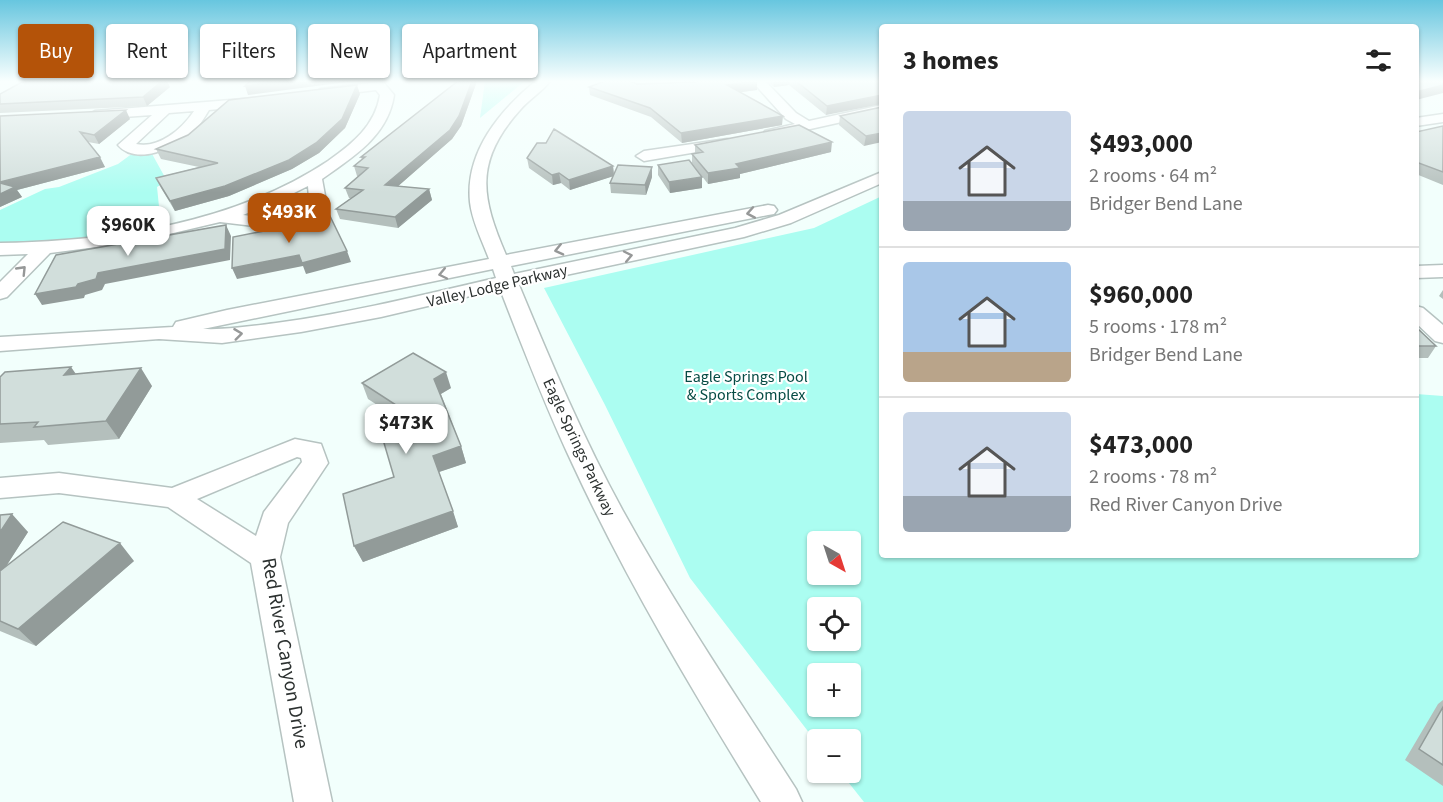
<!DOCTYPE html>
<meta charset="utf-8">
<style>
body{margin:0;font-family:"Source Sans 3",sans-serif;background:#f6f6f6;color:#222;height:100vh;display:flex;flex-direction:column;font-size:22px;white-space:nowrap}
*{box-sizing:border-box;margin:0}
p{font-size:20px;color:#767676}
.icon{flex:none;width:33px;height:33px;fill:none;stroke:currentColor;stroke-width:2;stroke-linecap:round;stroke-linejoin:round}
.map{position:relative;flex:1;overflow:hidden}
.drawer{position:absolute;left:879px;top:24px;width:540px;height:534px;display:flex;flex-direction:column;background:#fff;border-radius:6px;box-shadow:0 2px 4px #0004}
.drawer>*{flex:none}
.hud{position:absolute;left:18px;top:24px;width:570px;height:54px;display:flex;gap:12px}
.needle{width:39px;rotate:141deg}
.tools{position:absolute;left:807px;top:531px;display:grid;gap:12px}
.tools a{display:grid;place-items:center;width:54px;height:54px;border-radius:6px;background:#fff;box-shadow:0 2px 4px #0004;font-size:30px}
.price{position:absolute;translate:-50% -51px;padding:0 14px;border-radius:12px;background:#fff;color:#222;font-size:20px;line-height:39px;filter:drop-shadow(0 2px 3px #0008)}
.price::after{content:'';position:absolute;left:50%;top:36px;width:18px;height:14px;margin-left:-9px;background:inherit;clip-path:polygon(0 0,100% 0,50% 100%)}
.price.selected{background:#b45309;color:#fff}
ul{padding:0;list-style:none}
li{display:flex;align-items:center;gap:18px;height:150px;padding:0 24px}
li+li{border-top:2px solid #e0e0e0}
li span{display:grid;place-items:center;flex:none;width:168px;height:120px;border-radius:6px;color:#555}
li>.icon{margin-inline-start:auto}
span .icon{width:72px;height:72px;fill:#fffc;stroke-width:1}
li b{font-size:26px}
h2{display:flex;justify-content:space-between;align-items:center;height:72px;padding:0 24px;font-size:26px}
.pill{padding:0 21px;border-radius:6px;background:#fff;box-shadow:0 2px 4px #0004;font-size:21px;line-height:54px}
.pill.selected{background:#b45309;color:#fff}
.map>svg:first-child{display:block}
.green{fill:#abfdf1;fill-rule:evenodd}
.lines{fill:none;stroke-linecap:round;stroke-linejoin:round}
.minor-casing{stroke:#b6c3c1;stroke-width:3}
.minor{fill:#fff;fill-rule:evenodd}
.wall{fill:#b4bfbc}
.shaded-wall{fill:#929b99}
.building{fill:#d1dedb;stroke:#929b99;stroke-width:1.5}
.oneway{stroke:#969898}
.labels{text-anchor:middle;stroke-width:4.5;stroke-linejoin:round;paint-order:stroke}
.street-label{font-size:16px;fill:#2c3130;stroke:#fff}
.park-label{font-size:16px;fill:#054b44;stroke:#fff}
.near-street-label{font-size:20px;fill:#2c3130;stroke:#fff}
</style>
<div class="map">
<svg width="1443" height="802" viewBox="0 0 1443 802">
<rect width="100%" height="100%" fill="#f2fffc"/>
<path class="green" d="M 485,81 L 525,81 L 480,118 Z
M 151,152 L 167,181 L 157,187 L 161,226 L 71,240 L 0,243 L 0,210 L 45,189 L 59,187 L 118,164 L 133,153 Z
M 882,196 L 882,555 L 1416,555 L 1416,394 L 1443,396 L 1443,802 L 864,802 L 841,773 L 850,772 L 850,740 L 818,740 L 817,743 L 690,578 L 605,405 L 544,288 L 814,228 ZM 818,542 L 850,542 L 850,574 L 818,574 ZM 818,608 L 850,608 L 850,640 L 818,640 ZM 818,674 L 850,674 L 850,706 L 818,706 Z"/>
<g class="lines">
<g class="minor-casing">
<path id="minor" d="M 536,81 L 550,81 C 542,92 529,99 520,110 C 474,161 481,197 506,255 L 768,205 L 774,206 L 777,210 L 774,214 L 768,215 L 511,266 L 514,274 L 735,228 L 779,215 L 882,172 L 882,183 L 791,223 L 744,237 L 519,285 C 551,362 583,438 623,511 C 676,607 737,697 796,789 L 802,802 L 761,802 C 694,693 627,582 573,465 C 546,408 523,348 500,289 L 381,317 L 301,332 L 222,343 L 159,339 L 0,351 L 0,337 L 173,327 L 176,322 L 227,310 L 489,259 C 482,240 472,221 470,202 C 465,152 500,110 536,81 ZM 493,269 L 496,278 C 423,295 350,313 276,323 C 252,326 228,330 203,329 Z
M 752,81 L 765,81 L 796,113 L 809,121 L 882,105 L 882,113 L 770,138 L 765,137 L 763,134 L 765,131 L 795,124 L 786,119 Z
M 379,82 L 384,83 L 394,95 C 388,136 353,157 322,179 L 328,212 L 317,221 L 300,226 L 262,227 L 220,222 L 135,242 L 50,253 L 7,297 L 0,299 L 0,282 L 28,254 L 0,255 L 0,243 C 112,241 233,224 328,161 C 352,144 375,126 380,95 L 376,90 L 325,96 L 320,95 L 318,92 L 320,89 ZM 308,186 L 310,210 C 291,222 264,217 243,215 L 280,200 Z
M 255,98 L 260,99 L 262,102 L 260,105 L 209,110 C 204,118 199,127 192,133 C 176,148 136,166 118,145 L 152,115 L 95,119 L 88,115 L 95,111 ZM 194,111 C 182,129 159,149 136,144 L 169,113 Z
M 1443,114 L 1443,122 L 1416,126 L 1416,118 Z
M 727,139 L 732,140 L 734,143 L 732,146 L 644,161 L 636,156 L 644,151 Z
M 1443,265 L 1443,277 L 1416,278 L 1416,266 Z
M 1416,306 L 1423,308 L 1443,325 L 1443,343 L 1435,341 L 1416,323 Z
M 295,439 L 321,444 L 328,463 L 288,523 L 280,557 L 332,802 L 294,802 L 251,563 L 168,507 L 59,493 L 0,498 L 0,478 L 59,473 L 172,488 ZM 297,457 L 301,458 L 302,462 L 264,512 L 256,536 L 197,499 Z"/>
</g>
<use href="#minor" class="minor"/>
</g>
<path class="wall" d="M 458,81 L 477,81 L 461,126 L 452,139 L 398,186 L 429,189 L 432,200 L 398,228 L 340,219 L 336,209 L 351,198 L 349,198 L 345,188 L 358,176 L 357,176 L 354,166 L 362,160 L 361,157 Z
M 684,81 L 757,81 L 757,90 L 740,92 L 782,125 L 682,143 L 651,117 L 590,95 L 589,87 L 637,84 L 685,82 Z
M 767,81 L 882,81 L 826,115 L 789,85 L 774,87 Z
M 170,87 L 147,106 L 0,113 L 0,94 Z
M 360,94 L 345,128 L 319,153 L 292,169 L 229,196 L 175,211 L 161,188 L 156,178 L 199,167 L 161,159 L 156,149 L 188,135 Z
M 882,107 L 864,146 L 839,125 L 840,116 Z
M 0,116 L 130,119 L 99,144 L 88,142 L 105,167 L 17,190 L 22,197 L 0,207 Z
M 1443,126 L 1443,185 L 1416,174 L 1416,132 Z
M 695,145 L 831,152 L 740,174 L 740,178 L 708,184 L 692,163 L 692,154 L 695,153 Z
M 527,158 L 613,166 L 614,174 L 652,167 L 652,177 L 646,195 L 611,193 L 610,183 L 613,176 L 570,190 L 561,183 L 553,185 L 529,168 Z
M 658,165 L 702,188 L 670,193 L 658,175 Z
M 1443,290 L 1443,299 L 1439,296 Z
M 1416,327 L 1436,346 L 1428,358 L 1416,358 Z
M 76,374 L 152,386 L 119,439 L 48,445 L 44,440 L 0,443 L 0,377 Z
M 362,383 L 451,388 L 441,394 L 461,446 L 466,463 L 439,472 L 458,527 L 363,562 L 354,546 L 394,477 L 400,420 L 368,399 Z
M 0,515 L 28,532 L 6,566 L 134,561 L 36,646 L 0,631 Z
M 1443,700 L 1443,786 L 1405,760 L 1438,704 Z"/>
<path class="shaded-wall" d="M 162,81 L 167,81 L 170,87 L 147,106 L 143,97 Z
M 285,81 L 354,81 L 248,95 L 245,86 Z
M 472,81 L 477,81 L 461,126 L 452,139 L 388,195 L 385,185 Z
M 757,81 L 757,90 L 727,94 L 727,85 Z
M 774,81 L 789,81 L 789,85 L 774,87 Z
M 357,85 L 360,94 L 345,128 L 319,153 L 292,169 L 229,196 L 175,211 L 170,201 Z
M 1443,85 L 1443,93 L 1416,100 L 1416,92 Z
M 882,95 L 882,104 L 826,115 L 827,106 Z
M 126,110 L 130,119 L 99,144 L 94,135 Z
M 783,116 L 782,125 L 682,143 L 681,133 Z
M 882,133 L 882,142 L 864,146 L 866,136 Z
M 832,142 L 831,152 L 740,174 L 740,178 L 708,184 L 708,173 L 736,164 Z
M 100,157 L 105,167 L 17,190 L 22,197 L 0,207 L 0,182 Z
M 613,166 L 614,176 L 570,190 L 569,180 Z
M 652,167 L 652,177 L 646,195 L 645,185 Z
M 559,173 L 561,183 L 553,185 L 552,175 Z
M 702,177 L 702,188 L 670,193 L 669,182 Z
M 429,189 L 432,200 L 398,228 L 395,217 Z
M 226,225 L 231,236 L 230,260 L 105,284 L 102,290 L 85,295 L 84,298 L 42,305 L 35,294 L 78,284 L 98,273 Z
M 347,251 L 351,262 L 306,274 L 303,266 L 237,279 L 232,268 L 299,255 Z
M 71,367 L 83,384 L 64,375 Z
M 141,368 L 152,386 L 119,439 L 106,421 Z
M 446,372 L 451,388 L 439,395 L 434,379 Z
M 461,446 L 466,463 L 439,472 L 433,456 Z
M 453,511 L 458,527 L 363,562 L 354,546 Z
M 12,514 L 28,532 L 0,576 L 0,532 Z
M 120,543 L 134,561 L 36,646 L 18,629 Z"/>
<path class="building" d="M 28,81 L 162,81 L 143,97 L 0,104 L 0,94 L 22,82 Z
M 250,81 L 285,81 L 245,86 Z
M 458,81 L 472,81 L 459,116 L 450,130 L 385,185 L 429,189 L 395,217 L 336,209 L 363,190 L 345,188 L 368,168 L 354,166 L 365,157 L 361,157 Z
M 605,81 L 630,81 L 637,84 L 695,82 L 694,81 L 757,81 L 727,85 L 783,116 L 681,133 L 650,108 L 589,87 Z
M 796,81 L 882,81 L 882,95 L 827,106 Z
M 1416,81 L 1443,81 L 1443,85 L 1416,92 Z
M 357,85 L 342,119 L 316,143 L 289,160 L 225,186 L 170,201 L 156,178 L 218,163 L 156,149 L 188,135 L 229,100 Z
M 882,107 L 882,133 L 866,136 L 840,116 Z
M 126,110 L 94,135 L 80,132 L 100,157 L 0,182 L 0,116 Z
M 799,125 L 832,142 L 736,164 L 740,168 L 708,173 L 692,154 L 703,152 L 695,145 Z
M 1443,126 L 1443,172 L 1416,162 L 1416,132 Z
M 554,129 L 613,166 L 569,180 L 559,173 L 552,175 L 527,158 L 537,143 L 546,143 Z
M 689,160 L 702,177 L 669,182 L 658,165 Z
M 618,165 L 652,167 L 645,185 L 610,183 Z
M 0,183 L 15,187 L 0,194 Z
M 329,214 L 347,251 L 302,263 L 299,255 L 232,268 L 233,237 L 321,220 Z
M 226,225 L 225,249 L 98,273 L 96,279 L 78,284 L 76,287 L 35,294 L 56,255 Z
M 1416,327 L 1436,346 L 1416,346 Z
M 413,353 L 446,372 L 434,379 L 461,446 L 433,456 L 453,511 L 354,546 L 343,494 L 394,477 L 379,426 L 413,416 L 362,383 Z
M 71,367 L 64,375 L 141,368 L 106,421 L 34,427 L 38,422 L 0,424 L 0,377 L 5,372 Z
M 12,514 L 0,532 L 0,515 Z
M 63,522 L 120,543 L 18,629 L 0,621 L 0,571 Z
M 1443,707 L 1443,765 L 1419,749 Z"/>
<defs><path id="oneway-chevron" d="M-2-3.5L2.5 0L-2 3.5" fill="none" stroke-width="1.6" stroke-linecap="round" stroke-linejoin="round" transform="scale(1.5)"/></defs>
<g class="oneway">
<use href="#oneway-chevron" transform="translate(751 213) rotate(170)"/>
<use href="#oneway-chevron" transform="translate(559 250) rotate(167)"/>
<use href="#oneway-chevron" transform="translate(628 256) rotate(-12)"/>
<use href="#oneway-chevron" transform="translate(22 270) rotate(-46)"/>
<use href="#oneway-chevron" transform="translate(443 274) rotate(168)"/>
<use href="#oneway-chevron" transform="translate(238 334) rotate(-7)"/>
</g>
<linearGradient id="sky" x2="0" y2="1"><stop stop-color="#67c6df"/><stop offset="0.42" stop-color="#f9fffe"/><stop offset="1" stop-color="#f9fffe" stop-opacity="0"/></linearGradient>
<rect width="1443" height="193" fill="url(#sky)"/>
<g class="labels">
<g class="street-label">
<text transform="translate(497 285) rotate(-13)" y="6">Valley Lodge Parkway</text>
<text transform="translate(580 447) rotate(65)" y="6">Eagle Springs Parkway</text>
</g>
<g class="park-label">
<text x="746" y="382">Eagle Springs Pool<tspan x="746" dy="18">&amp; Sports Complex</tspan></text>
</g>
<g class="near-street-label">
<text transform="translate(286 653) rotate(80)" y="7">Red River Canyon Drive</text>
</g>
</g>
</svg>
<div class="tools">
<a><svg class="needle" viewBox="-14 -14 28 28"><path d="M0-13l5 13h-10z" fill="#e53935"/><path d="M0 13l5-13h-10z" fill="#767676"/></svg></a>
<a><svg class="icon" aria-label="locate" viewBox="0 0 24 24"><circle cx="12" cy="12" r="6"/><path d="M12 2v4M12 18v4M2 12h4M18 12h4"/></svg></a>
<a>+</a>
<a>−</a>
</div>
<b class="price selected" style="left:289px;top:244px">$493K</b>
<b class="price" style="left:128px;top:257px">$960K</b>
<b class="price" style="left:406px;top:455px">$473K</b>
<div class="hud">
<a class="pill selected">Buy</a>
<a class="pill">Rent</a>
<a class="pill">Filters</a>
<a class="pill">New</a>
<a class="pill">Apartment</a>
</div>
<section class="drawer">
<h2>3 homes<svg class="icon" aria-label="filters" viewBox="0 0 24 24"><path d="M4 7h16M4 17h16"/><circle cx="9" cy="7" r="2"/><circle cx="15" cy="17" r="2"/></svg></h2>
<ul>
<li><span style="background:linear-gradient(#c9d6e8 75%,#9aa5b1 0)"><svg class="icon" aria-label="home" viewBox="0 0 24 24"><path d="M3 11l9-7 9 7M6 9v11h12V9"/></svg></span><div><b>$493,000</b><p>2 rooms · 64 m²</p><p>Bridger Bend Lane</p></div></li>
<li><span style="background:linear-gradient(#a9c7e8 75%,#b9a48a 0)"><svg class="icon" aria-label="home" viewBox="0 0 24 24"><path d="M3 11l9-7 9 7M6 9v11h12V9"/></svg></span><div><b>$960,000</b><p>5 rooms · 178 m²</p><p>Bridger Bend Lane</p></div></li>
<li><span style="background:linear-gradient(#c9d6e8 70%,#9aa5b1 0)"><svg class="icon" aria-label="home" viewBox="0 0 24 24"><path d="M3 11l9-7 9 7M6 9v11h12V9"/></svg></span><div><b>$473,000</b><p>2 rooms · 78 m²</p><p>Red River Canyon Drive</p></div></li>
</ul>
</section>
</div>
